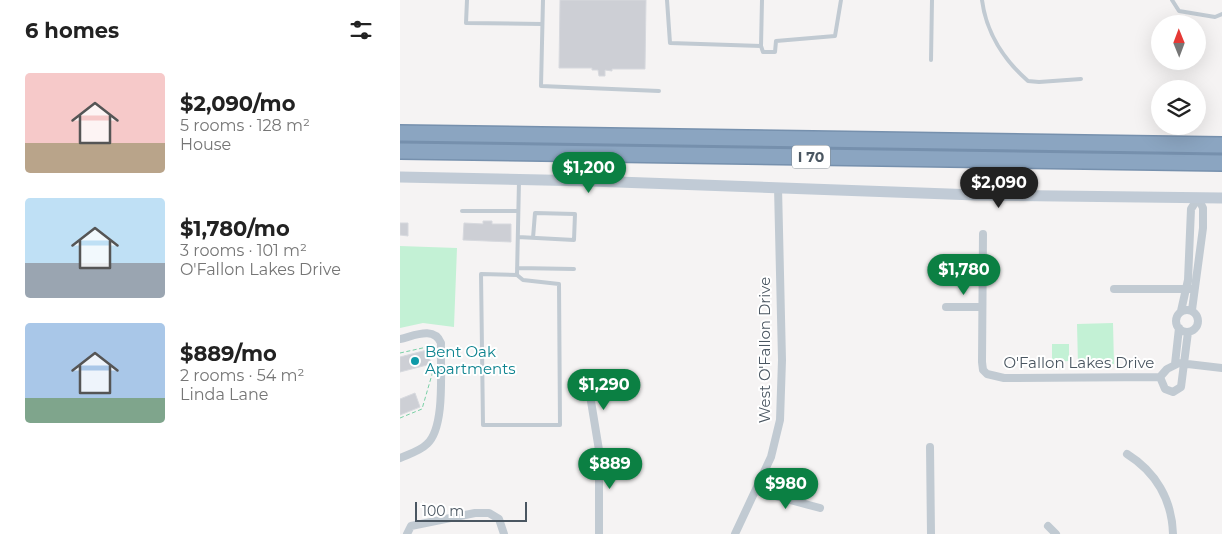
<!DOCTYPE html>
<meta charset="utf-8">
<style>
body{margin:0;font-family:Montserrat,sans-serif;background:#f2f2f2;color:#222;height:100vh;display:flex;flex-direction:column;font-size:19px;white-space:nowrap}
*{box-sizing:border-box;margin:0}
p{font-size:16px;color:#767676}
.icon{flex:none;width:28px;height:28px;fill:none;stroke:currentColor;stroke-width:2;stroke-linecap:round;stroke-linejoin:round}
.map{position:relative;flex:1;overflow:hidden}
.drawer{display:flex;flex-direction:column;background:#fff;width:400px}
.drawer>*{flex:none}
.needle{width:32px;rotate:359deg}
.tools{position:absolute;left:751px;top:15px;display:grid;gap:10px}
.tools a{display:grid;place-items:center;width:55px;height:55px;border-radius:50%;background:#fff;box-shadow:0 5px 20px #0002;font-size:25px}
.scale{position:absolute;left:15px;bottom:12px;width:112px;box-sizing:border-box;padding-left:5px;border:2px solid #4a5661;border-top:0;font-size:14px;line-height:18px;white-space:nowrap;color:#4a5661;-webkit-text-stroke:4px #fff;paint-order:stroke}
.price{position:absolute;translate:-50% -42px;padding:0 11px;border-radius:18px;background:#0b8043;color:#fff;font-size:16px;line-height:32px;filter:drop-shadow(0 1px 2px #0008)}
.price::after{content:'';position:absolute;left:50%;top:30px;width:15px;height:11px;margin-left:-8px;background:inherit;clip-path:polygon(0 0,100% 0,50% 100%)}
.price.on{background:#222;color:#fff}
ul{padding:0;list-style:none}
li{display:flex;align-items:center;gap:15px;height:125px;padding:0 25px}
li span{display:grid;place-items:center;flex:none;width:140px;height:100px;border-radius:5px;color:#555}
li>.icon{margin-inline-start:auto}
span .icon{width:60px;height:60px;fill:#fffc;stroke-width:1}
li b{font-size:21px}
h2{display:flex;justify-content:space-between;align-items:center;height:60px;padding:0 25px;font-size:21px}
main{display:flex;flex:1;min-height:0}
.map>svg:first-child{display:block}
.green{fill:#c3f1d5}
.building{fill:#cdcfd5;stroke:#d7d9de}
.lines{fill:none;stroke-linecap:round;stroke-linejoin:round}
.highway-casing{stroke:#7690ad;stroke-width:18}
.path{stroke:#7ad0a6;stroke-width:1;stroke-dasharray:4 2.5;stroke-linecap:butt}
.lane{stroke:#c1cad2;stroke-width:4}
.street{stroke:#c1cad2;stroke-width:8}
.secondary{stroke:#c1cbd6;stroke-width:11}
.highway{stroke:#8ba5c1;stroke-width:15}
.culture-dot{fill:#0f9aa8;stroke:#fff;stroke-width:2}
.labels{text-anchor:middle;stroke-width:4;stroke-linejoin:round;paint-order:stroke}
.shield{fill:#fff;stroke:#808990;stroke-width:1}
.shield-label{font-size:14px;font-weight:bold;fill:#4a5661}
.street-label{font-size:15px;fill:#4a5661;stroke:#fff}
.culture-label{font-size:15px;fill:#0d838f;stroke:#fff;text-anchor:start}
</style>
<main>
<section class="drawer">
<h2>6 homes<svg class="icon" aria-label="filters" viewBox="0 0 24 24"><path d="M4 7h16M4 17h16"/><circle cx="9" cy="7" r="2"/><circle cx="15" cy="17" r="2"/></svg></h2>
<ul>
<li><span style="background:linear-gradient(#f6c9c9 70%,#b9a48a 0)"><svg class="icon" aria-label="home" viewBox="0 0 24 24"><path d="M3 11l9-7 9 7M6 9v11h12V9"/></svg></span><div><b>$2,090/mo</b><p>5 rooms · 128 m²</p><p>House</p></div></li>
<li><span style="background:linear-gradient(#bfe0f5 65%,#9aa5b1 0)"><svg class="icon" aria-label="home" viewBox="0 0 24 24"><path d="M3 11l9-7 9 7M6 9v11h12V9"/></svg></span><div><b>$1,780/mo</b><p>3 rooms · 101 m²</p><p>O'Fallon Lakes Drive</p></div></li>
<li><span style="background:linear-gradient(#a9c7e8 75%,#7fa58c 0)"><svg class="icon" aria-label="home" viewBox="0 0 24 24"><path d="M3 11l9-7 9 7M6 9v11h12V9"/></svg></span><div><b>$889/mo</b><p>2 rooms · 54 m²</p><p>Linda Lane</p></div></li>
</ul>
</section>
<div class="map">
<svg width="822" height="534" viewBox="0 0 822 534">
<rect width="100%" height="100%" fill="#f5f3f3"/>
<path class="green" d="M 0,246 L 57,248 L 54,327 L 23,323 L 0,328 Z
M 713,323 L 714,364 L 678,365 L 677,324 Z
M 652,344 L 669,344 L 669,361 L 652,362 Z"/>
<path class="building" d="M 160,0 L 246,0 L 245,69 L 212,69 L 212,71 L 205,70 L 205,76 L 199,76 L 198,70 L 192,70 L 192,68 L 159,68 Z
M 83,221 L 92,221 L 92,224 L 111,224 L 111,242 L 63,240 L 64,223 L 83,224 Z
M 0,223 L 8,223 L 8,236 L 0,235 Z
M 27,350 L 31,364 L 0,372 L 0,357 Z
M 15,393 L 20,407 L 0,415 L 0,399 Z"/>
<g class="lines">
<g class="highway-casing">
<path id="highway" d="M 0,133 L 822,145
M 0,151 L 822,163"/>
</g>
<path class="path" d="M 0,353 L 27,347 L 32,351
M 0,418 L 22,409 L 33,371"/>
<path class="lane" d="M 67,0 L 66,23 L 142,24
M 143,0 L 141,86 L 259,91
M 267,0 L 270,43 L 361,46 L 362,0
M 582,0 C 586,32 604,60 628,81 L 639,82 L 681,79
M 772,0 L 779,11 L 815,17 L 822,14
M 361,46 L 363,52 L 375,52 L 376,41 L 435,36 L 441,0
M 531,60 L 532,0
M 62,211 L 118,211
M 118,237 L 174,240 L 175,214 L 135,213 L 133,238
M 117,268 L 174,269
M 117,275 L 123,280 L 159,284 L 160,425 L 83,425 L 81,274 L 117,275 L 119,181"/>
<path class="street" d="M 583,234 L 582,362 L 583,370 L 587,374 L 604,378 L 760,377 L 767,369 L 779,363 L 822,368
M 714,289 L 791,289
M 546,307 L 582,307
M776 321a11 11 0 1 1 22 0a11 11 0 1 1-22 0Z
M 792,310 L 803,228 L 803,208 L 798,198
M 781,311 L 788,280 L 791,209 L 798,198
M 0,339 C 14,336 34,326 41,343 C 40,367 46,427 27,444 C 20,451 9,454 0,458
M 775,364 L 779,328
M 760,377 L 765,389 L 773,392 L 781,387 L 788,332
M 530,447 L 531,534
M 727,454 C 756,472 772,500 773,534
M 357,491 L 420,508
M 648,526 L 656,534
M 7,534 L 11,526 L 75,513 L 89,513 L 99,519 L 104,534
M 199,534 L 199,450 L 189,389 L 219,381
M 335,534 L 371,457 L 380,420 L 382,360 L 378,187"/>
<path class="secondary" d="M 0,177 L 190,181 L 576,195 L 822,198"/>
<use href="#highway" class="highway"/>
</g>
<circle class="culture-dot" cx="15" cy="361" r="5"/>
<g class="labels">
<rect class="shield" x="392" y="145.5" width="38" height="23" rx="4"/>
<g class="shield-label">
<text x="411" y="162">I 70</text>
</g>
<g class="street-label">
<text transform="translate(365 350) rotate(-90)" y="5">West O'Fallon Drive</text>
<text x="679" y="368">O'Fallon Lakes Drive</text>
</g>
<g class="culture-label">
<text x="25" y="357">Bent Oak<tspan x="25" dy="17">Apartments</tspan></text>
</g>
</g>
</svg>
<div class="tools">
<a><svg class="needle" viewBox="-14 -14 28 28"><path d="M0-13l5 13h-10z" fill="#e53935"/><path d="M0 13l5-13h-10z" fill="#767676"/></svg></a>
<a><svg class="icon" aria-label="layers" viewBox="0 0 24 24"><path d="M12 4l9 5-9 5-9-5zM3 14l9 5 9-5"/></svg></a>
</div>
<div class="scale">100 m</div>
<b class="price" style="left:189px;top:194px">$1,200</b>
<b class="price on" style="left:599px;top:209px">$2,090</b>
<b class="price" style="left:564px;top:296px">$1,780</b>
<b class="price" style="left:204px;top:411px">$1,290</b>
<b class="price" style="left:210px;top:490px">$889</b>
<b class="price" style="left:386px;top:510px">$980</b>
</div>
</main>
